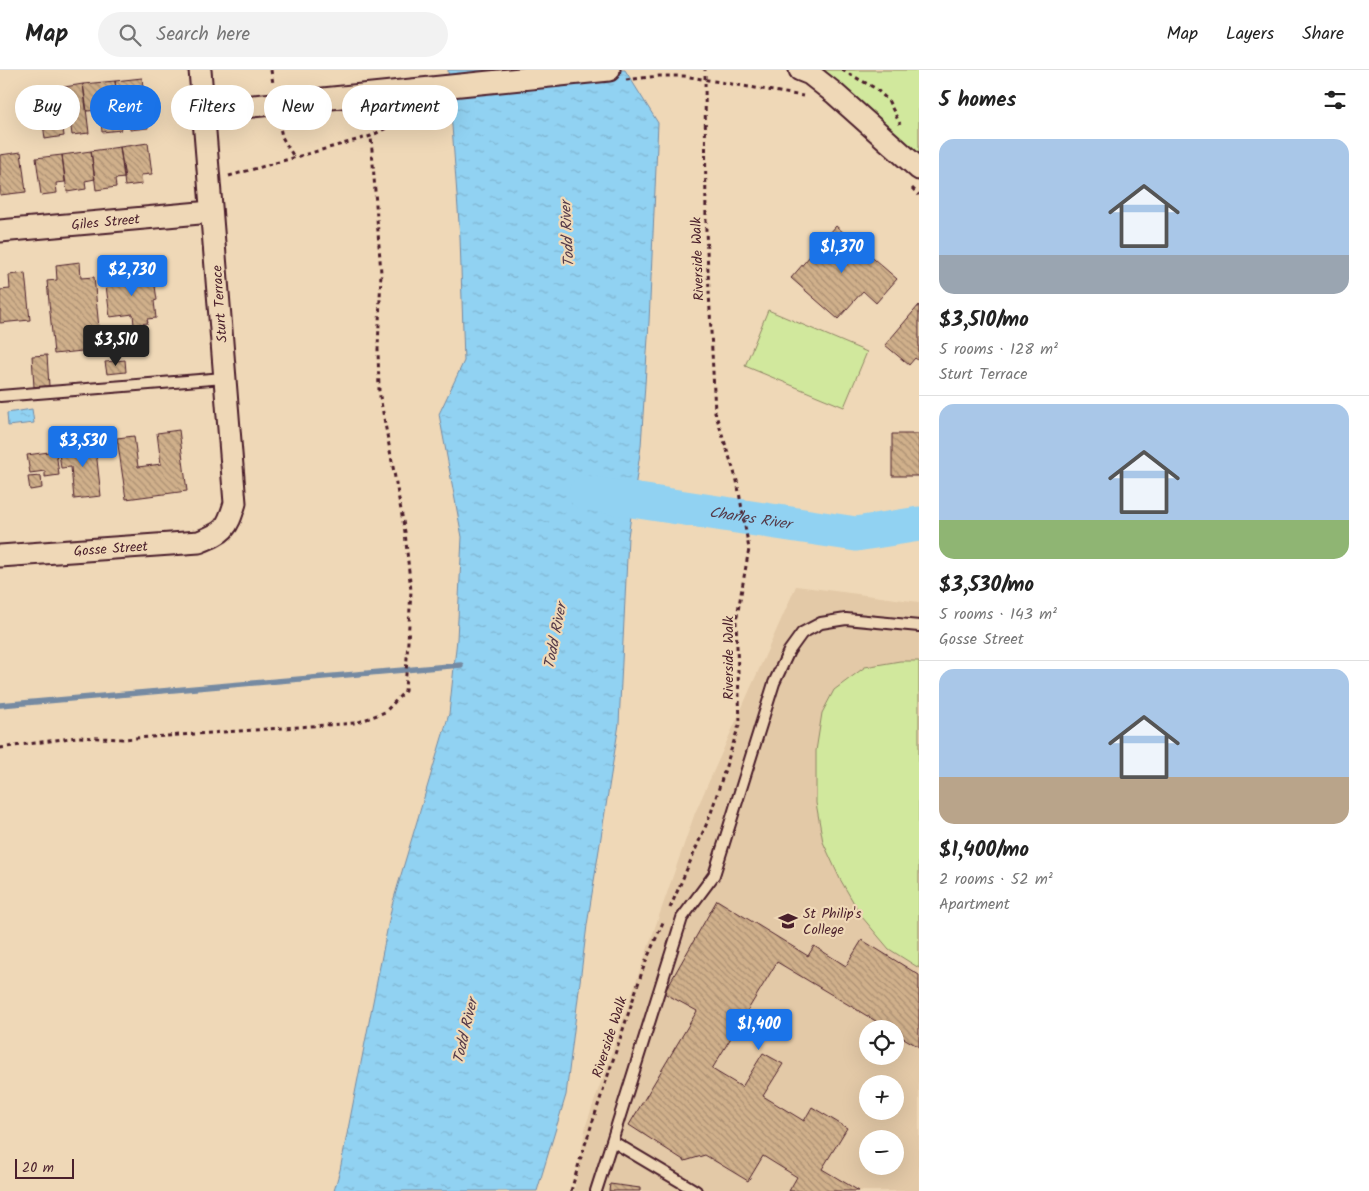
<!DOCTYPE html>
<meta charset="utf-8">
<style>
body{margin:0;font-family:Kalam,sans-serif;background:#f2f2f2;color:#222;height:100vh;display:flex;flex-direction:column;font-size:19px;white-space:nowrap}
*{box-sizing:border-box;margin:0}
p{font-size:16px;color:#767676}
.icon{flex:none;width:28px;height:28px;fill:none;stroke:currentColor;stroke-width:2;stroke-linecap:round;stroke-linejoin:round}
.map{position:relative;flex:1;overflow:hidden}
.panel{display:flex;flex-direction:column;background:#fff;width:450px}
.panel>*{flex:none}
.top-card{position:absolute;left:15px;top:15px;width:475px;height:45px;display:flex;gap:10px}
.buttons{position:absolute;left:859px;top:950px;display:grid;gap:10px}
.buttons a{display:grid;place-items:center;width:45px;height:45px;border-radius:50%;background:#fff;box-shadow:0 5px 20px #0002;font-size:25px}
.scale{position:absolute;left:15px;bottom:12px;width:59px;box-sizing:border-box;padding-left:5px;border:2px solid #4a1f2b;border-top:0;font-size:14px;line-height:18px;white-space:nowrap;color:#4a1f2b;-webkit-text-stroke:4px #efd8b7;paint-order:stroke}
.price{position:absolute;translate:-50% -42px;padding:0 11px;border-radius:5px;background:#1a73e8;color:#fff;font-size:16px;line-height:32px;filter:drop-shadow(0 1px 2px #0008)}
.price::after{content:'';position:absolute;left:50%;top:30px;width:15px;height:11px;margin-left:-8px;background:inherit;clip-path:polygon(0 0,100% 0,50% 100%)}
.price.selected{background:#222;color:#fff}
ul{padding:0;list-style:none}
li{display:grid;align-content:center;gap:10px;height:265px;padding:0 20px}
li+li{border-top:1px solid #e0e0e0}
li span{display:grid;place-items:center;height:155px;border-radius:15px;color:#555}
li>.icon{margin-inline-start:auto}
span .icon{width:90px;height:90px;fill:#fffc;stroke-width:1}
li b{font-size:21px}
h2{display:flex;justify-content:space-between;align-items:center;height:60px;padding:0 20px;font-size:21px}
.tag{padding:0 18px;border-radius:22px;background:#fff;box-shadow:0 5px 20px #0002;font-size:18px;line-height:45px}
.tag.selected{background:#1a73e8;color:#fff}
header{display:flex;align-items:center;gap:30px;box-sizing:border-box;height:70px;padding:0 25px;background:#fff;border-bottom:1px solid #e0e0e0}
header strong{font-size:24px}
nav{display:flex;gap:28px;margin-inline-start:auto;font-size:18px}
.search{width:350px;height:45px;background:#f2f2f2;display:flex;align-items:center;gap:12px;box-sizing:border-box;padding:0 18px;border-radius:28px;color:#767676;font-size:19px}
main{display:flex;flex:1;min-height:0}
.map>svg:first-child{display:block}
.built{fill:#e3c9a7;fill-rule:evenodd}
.green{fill:#d1e89d;stroke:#8e8464}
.water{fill:url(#water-ripples);stroke:#758aa2}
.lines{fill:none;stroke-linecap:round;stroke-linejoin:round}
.stream{stroke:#758aa2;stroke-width:5.5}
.river{stroke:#91d2f2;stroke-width:35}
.building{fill:url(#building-back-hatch);stroke:#4a1f2b}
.lane-casing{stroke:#4a1f2b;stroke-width:14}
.street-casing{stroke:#4a1f2b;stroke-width:25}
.path{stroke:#4a1f2b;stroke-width:3;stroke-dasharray:4 4;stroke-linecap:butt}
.lane{stroke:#efd8b7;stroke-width:10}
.street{stroke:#efd8b7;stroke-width:21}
.labels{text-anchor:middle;stroke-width:4.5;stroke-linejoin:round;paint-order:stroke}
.street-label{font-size:14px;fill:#4a1f2b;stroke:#efd8b7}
.poi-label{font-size:14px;fill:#4a1f2b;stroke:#efd8b7;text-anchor:start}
.water-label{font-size:15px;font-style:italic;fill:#553a49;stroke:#efd8b7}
</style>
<header>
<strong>Map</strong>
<div class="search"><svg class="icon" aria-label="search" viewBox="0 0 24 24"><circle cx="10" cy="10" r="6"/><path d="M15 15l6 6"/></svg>Search here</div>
<nav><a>Map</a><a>Layers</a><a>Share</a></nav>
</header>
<main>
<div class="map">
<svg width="919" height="1121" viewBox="0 0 919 1121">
<defs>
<pattern id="water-ripples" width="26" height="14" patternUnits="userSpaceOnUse" patternTransform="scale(1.25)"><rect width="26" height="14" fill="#91d2f2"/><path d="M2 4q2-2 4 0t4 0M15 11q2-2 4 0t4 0" fill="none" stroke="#7fb4d0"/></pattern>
<pattern id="building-back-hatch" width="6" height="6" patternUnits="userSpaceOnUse" patternTransform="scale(1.25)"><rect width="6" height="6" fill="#d0b08b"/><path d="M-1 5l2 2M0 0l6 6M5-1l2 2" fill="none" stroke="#ab8f72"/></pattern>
</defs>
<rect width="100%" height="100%" fill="#efd8b7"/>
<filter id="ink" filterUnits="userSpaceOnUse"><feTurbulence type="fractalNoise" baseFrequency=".02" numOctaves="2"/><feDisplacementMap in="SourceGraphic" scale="10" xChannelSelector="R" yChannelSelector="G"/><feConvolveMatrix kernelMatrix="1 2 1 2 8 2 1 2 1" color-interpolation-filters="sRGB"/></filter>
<g filter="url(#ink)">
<path class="built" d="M 796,516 L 919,532 L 919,1121 L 574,1121 L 586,1055 L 695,743 ZM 868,959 L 895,959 L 895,986 L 868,986 ZM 868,1014 L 895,1014 L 895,1041 L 868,1041 ZM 868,1069 L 895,1069 L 895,1096 L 868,1096 Z"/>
<path class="green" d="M 800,0 L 919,0 L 919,99 Z
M 768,240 L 867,282 L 844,337 L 745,296 Z
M 900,591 L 919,591 L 919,898 L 889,879 L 862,847 L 840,809 L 823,772 L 816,733 L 816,681 L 822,643 L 834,620 L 865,597 Z"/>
<path class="water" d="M 448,0 L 625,0 L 658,53 L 649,252 L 641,376 L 628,467 L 619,654 L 587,855 L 566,1025 L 537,1121 L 334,1121 L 340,1100 L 392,835 L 449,644 L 457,569 L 462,467 L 439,344 L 464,291 L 460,167 Z
M 32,339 L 34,353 L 8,356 L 7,343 Z"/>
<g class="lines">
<path class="stream" d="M 0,635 L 461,595"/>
<path class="river" id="s1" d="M 586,423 L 856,464 L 919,454"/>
</g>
<path class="building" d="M 142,8 L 148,58 L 130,60 L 128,38 L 119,39 L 115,11 Z
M 115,11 L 121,60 L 102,62 L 100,40 L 87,41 L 83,14 Z
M 83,14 L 89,63 L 72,65 L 69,42 L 61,43 L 58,18 Z
M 58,18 L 64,66 L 45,69 L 42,45 L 33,47 L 29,22 Z
M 148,73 L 152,104 L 141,105 L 142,114 L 125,116 L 120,77 Z
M 120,77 L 125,108 L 115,109 L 116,117 L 96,120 L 91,81 Z
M 91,81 L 95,109 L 85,111 L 86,119 L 67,122 L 62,85 Z
M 21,82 L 26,122 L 0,125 L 0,85 Z
M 62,85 L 65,112 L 56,113 L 57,123 L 41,125 L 36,88 Z
M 836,156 L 897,209 L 876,233 L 863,221 L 838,249 L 791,208 Z
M 80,192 L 81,208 L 94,207 L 101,279 L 54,284 L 47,211 L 57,210 L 56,195 Z
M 153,202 L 157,230 L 154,231 L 156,248 L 147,249 L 148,253 L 134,255 L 133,244 L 110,247 L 105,208 Z
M 25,203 L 30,250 L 0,253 L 0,220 L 10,219 L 9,205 Z
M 919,235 L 919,291 L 915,288 L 909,295 L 885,275 Z
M 47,285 L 49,316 L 34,317 L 32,286 Z
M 125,290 L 126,302 L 107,304 L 105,292 Z
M 179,360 L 187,421 L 126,429 L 117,368 L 134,366 L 138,397 L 161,394 L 157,363 Z
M 892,364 L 919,364 L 919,406 L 892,406 Z
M 95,370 L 95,373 L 102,372 L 103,380 L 96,381 L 101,426 L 74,429 L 71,397 L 61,398 L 59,383 L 69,382 L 68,373 Z
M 56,381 L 59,405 L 45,407 L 45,401 L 30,403 L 27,385 Z
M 41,406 L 42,418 L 30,420 L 28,407 Z
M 717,830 L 808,886 L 814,876 L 846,896 L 862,870 L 919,905 L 919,977 L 895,963 L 895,959 L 889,959 L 777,892 L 712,999 L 742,1017 L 763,983 L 783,994 L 763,1026 L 804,1051 L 812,1037 L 847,1058 L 822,1099 L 859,1121 L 789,1121 L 797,1107 L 763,1086 L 748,1111 L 705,1085 L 685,1091 L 629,1055 L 697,941 L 664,923 Z
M 610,1114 L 640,1118 L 640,1121 L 609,1121 Z"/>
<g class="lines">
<g class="lane-casing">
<path id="lane" d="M 0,326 L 224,308
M 596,1121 L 612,1071
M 696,1121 L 612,1071 L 682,848 L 714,805 L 774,613 L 789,581 L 802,563 L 821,553 L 846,549 L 919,556"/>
</g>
<g class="street-casing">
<g id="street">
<path d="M 800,0 L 810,4 L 834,23 L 919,99"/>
<path d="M 204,41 L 609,0"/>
<path id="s2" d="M 0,161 L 211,142"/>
<path id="s3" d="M 0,486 L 199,472 C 224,462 227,460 235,433 L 200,0"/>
</g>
</g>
<path class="path" d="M 271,0 L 273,14
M 842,0 L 875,18 L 888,30 L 900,54
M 626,10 L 659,6 L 684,6 L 803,26
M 279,52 L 282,67 L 294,87
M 229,106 L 371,66 L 419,41
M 912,118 L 919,125
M 0,678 L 77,667 L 122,669 L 356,653 L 385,642 L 405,621 L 411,521 L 405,462 L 379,321 L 378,279 L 381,203 L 371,66
M 670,838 L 710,746 L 740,652 L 736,552 L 749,479 L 737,411 L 715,342 L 706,160 L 705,0
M 571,1121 L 580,1090 L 645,893 L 664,850"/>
<use href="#lane" class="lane"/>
<use href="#street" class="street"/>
</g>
</g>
<defs>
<g id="school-bare" transform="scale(1.5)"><path d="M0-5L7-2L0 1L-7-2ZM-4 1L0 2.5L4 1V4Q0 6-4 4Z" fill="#4a1f2b" stroke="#efd8b7" stroke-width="2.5" paint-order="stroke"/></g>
</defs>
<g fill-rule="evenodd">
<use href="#school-bare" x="788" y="851"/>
</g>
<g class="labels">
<g class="street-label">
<text dy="5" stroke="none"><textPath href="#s2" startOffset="106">Giles Street</textPath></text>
<text transform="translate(697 189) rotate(-92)" y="5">Riverside Walk</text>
<text transform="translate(219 234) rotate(-94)" y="5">Sturt Terrace</text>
<text dy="5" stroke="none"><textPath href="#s3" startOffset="111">Gosse Street</textPath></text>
<text transform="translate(728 588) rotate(-90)" y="5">Riverside Walk</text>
<text transform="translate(609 967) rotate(-72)" y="5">Riverside Walk</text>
</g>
<g class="poi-label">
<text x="803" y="848">St Philip's<tspan x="803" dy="16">College</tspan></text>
</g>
<g class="water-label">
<text transform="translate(567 164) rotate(-93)" y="5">Todd River</text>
<text dy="5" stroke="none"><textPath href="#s1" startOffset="166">Charles River</textPath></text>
<text transform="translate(555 566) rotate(-79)" y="5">Todd River</text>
<text transform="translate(465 961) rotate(-77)" y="5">Todd River</text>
</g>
</g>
</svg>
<div class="buttons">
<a><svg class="icon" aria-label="locate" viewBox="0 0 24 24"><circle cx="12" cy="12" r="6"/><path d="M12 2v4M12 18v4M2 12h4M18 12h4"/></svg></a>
<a>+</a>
<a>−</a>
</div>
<div class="scale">20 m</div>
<b class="price" style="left:842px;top:204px">$1,370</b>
<b class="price" style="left:132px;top:227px">$2,730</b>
<b class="price selected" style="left:116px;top:297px">$3,510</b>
<b class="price" style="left:83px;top:398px">$3,530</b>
<b class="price" style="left:759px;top:981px">$1,400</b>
<div class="top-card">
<a class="tag">Buy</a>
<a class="tag selected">Rent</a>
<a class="tag">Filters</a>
<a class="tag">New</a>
<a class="tag">Apartment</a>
</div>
</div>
<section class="panel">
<h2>5 homes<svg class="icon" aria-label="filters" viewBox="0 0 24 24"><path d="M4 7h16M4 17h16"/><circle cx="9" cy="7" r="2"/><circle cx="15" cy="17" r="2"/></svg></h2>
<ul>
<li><span style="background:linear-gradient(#a9c7e8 75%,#9aa5b1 0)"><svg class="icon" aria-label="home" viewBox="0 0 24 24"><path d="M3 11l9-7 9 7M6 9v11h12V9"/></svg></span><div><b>$3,510/mo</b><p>5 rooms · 128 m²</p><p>Sturt Terrace</p></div></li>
<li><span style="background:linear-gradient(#a9c7e8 75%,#8fb573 0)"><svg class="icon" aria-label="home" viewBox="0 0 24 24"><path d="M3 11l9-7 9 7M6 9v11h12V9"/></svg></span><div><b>$3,530/mo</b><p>5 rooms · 143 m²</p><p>Gosse Street</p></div></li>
<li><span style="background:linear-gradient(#a9c7e8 70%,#b9a48a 0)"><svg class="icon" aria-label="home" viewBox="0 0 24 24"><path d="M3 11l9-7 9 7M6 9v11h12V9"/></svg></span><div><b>$1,400/mo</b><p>2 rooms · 52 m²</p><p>Apartment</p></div></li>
</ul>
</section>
</main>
